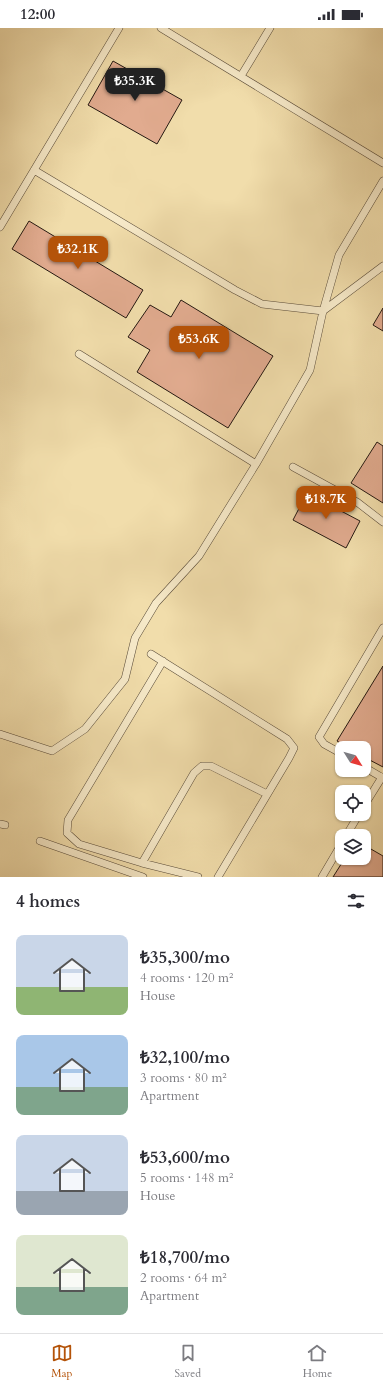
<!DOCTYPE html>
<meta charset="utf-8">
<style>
body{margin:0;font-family:Cardo,serif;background:#f7f7f7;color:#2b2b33;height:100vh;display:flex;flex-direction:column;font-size:15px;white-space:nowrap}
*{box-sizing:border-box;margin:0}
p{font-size:13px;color:#7c7c81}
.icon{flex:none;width:22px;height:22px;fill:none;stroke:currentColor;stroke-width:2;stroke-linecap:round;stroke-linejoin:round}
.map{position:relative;height:849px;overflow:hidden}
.panel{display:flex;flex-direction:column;background:#fff;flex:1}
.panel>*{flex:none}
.needle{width:26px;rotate:127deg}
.fabs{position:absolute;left:335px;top:713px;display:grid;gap:8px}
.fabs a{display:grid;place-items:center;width:36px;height:36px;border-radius:8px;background:#fff;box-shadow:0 1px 3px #0004;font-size:20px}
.price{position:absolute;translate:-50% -34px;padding:0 9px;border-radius:8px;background:#b45309;color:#fff;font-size:13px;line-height:26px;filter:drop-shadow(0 1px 2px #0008)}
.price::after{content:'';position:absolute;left:50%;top:24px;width:12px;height:9px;margin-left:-6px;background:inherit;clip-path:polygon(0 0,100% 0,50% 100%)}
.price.current{background:#222;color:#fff}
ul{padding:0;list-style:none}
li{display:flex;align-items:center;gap:12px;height:100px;padding:0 16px}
li span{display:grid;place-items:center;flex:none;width:112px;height:80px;border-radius:8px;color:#555}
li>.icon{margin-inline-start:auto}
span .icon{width:48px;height:48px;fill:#fffc;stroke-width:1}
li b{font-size:17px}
h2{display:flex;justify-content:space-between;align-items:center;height:48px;padding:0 16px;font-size:17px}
.status{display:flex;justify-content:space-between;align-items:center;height:28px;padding:0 20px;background:#fff;direction:ltr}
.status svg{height:11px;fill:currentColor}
.dock{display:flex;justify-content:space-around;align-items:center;height:56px;border-top:1px solid #e1e1e2;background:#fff;font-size:11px;color:#7c7c81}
.dock a{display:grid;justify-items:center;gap:2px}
.dock .current{color:#b45309}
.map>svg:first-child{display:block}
.building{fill:#e1ab8f;stroke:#251912}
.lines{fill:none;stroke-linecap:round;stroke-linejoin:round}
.service-casing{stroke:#584a38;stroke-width:8}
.service{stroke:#f6e9c8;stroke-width:7}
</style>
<div class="status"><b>12:00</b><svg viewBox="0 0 49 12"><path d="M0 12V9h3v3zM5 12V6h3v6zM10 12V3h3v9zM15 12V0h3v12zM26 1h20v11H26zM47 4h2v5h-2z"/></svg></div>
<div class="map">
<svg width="383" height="849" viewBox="0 0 383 849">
<rect width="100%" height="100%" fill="#f1ddab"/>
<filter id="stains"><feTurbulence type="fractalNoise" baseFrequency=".005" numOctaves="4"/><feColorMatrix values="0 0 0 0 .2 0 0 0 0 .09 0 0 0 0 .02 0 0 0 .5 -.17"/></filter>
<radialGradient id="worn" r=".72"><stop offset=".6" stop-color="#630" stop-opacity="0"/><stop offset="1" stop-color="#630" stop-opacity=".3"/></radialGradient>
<path class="building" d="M 113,33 L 182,72 L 157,116 L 88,77 Z
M 29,193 L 143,262 L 126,290 L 12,221 Z
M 181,272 L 273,328 L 228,400 L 137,344 L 150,322 L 128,309 L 150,277 L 171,289 Z
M 383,280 L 383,303 L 373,297 Z
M 377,414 L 383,418 L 383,475 L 351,455 Z
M 307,465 L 360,493 L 346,520 L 293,492 Z
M 383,638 L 383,739 L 364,729 L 364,720 L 349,720 L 337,713 Z
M 364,817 L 383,828 L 383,849 L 333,849 L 345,830 L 364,830 Z"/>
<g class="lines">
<g class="service-casing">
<path id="service" d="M 161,0 L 383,135
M 241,48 L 270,0
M 34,142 L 235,262 L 262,276 L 323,283 L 383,238
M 0,199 L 119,0
M 79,326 L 256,436
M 293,439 L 357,474 L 383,494
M 151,626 L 287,711 L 294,720 L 289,730 L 218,849
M 163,633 L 68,792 L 67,805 L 79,816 L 142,835 L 198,849
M 0,706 L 52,723 L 85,701 L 125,651 L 135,610 L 156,575 L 199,528 L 256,436 L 310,342 L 323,283 L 339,227 L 383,153
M 342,726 L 324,716 L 319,709 L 383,600
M 364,739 L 383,750
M 364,778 L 382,749
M 0,796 L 5,797
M 346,808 L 359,786
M 40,813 L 143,849
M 142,835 L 194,745 L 202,738 L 211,738 L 267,766
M 322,849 L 342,815"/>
</g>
<use href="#service" class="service"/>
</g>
<rect width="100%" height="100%" filter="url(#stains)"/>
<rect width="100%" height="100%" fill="url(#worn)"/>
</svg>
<div class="fabs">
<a><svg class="needle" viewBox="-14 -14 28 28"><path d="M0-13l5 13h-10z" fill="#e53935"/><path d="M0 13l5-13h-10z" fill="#7c7c81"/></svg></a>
<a><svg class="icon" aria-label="locate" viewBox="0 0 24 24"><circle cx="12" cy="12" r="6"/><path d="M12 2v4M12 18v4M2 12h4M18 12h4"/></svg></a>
<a><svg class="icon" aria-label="layers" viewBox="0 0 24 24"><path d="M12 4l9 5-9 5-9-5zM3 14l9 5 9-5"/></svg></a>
</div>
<b class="price current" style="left:135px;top:74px">₺35.3K</b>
<b class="price" style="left:78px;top:242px">₺32.1K</b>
<b class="price" style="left:199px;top:332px">₺53.6K</b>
<b class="price" style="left:326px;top:492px">₺18.7K</b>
</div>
<section class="panel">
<h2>4 homes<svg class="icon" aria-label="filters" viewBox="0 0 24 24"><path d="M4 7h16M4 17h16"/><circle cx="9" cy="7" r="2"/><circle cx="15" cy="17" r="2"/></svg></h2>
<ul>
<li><span style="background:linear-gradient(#c9d6e8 65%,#8fb573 0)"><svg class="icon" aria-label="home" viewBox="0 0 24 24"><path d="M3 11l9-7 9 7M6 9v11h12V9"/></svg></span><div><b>₺35,300/mo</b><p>4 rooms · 120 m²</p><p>House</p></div></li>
<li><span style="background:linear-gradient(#a9c7e8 65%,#7fa58c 0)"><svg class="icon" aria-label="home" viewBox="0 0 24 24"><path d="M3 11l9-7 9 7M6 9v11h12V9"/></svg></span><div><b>₺32,100/mo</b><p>3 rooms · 80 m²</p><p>Apartment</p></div></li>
<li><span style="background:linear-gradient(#c9d6e8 70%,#9aa5b1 0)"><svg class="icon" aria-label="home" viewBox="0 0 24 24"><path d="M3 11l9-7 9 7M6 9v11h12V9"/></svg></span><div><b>₺53,600/mo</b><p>5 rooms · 148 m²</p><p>House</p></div></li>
<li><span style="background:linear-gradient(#dfe7d0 65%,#7fa58c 0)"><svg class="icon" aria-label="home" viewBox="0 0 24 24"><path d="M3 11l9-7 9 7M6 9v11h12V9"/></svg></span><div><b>₺18,700/mo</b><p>2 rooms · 64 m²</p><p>Apartment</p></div></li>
</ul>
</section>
<nav class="dock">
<a class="current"><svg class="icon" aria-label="map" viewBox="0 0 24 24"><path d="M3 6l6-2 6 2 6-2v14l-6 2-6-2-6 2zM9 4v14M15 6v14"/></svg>Map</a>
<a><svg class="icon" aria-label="saved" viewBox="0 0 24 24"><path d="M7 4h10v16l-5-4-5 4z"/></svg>Saved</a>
<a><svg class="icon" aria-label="home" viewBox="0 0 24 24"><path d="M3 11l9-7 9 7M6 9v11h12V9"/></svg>Home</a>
</nav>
